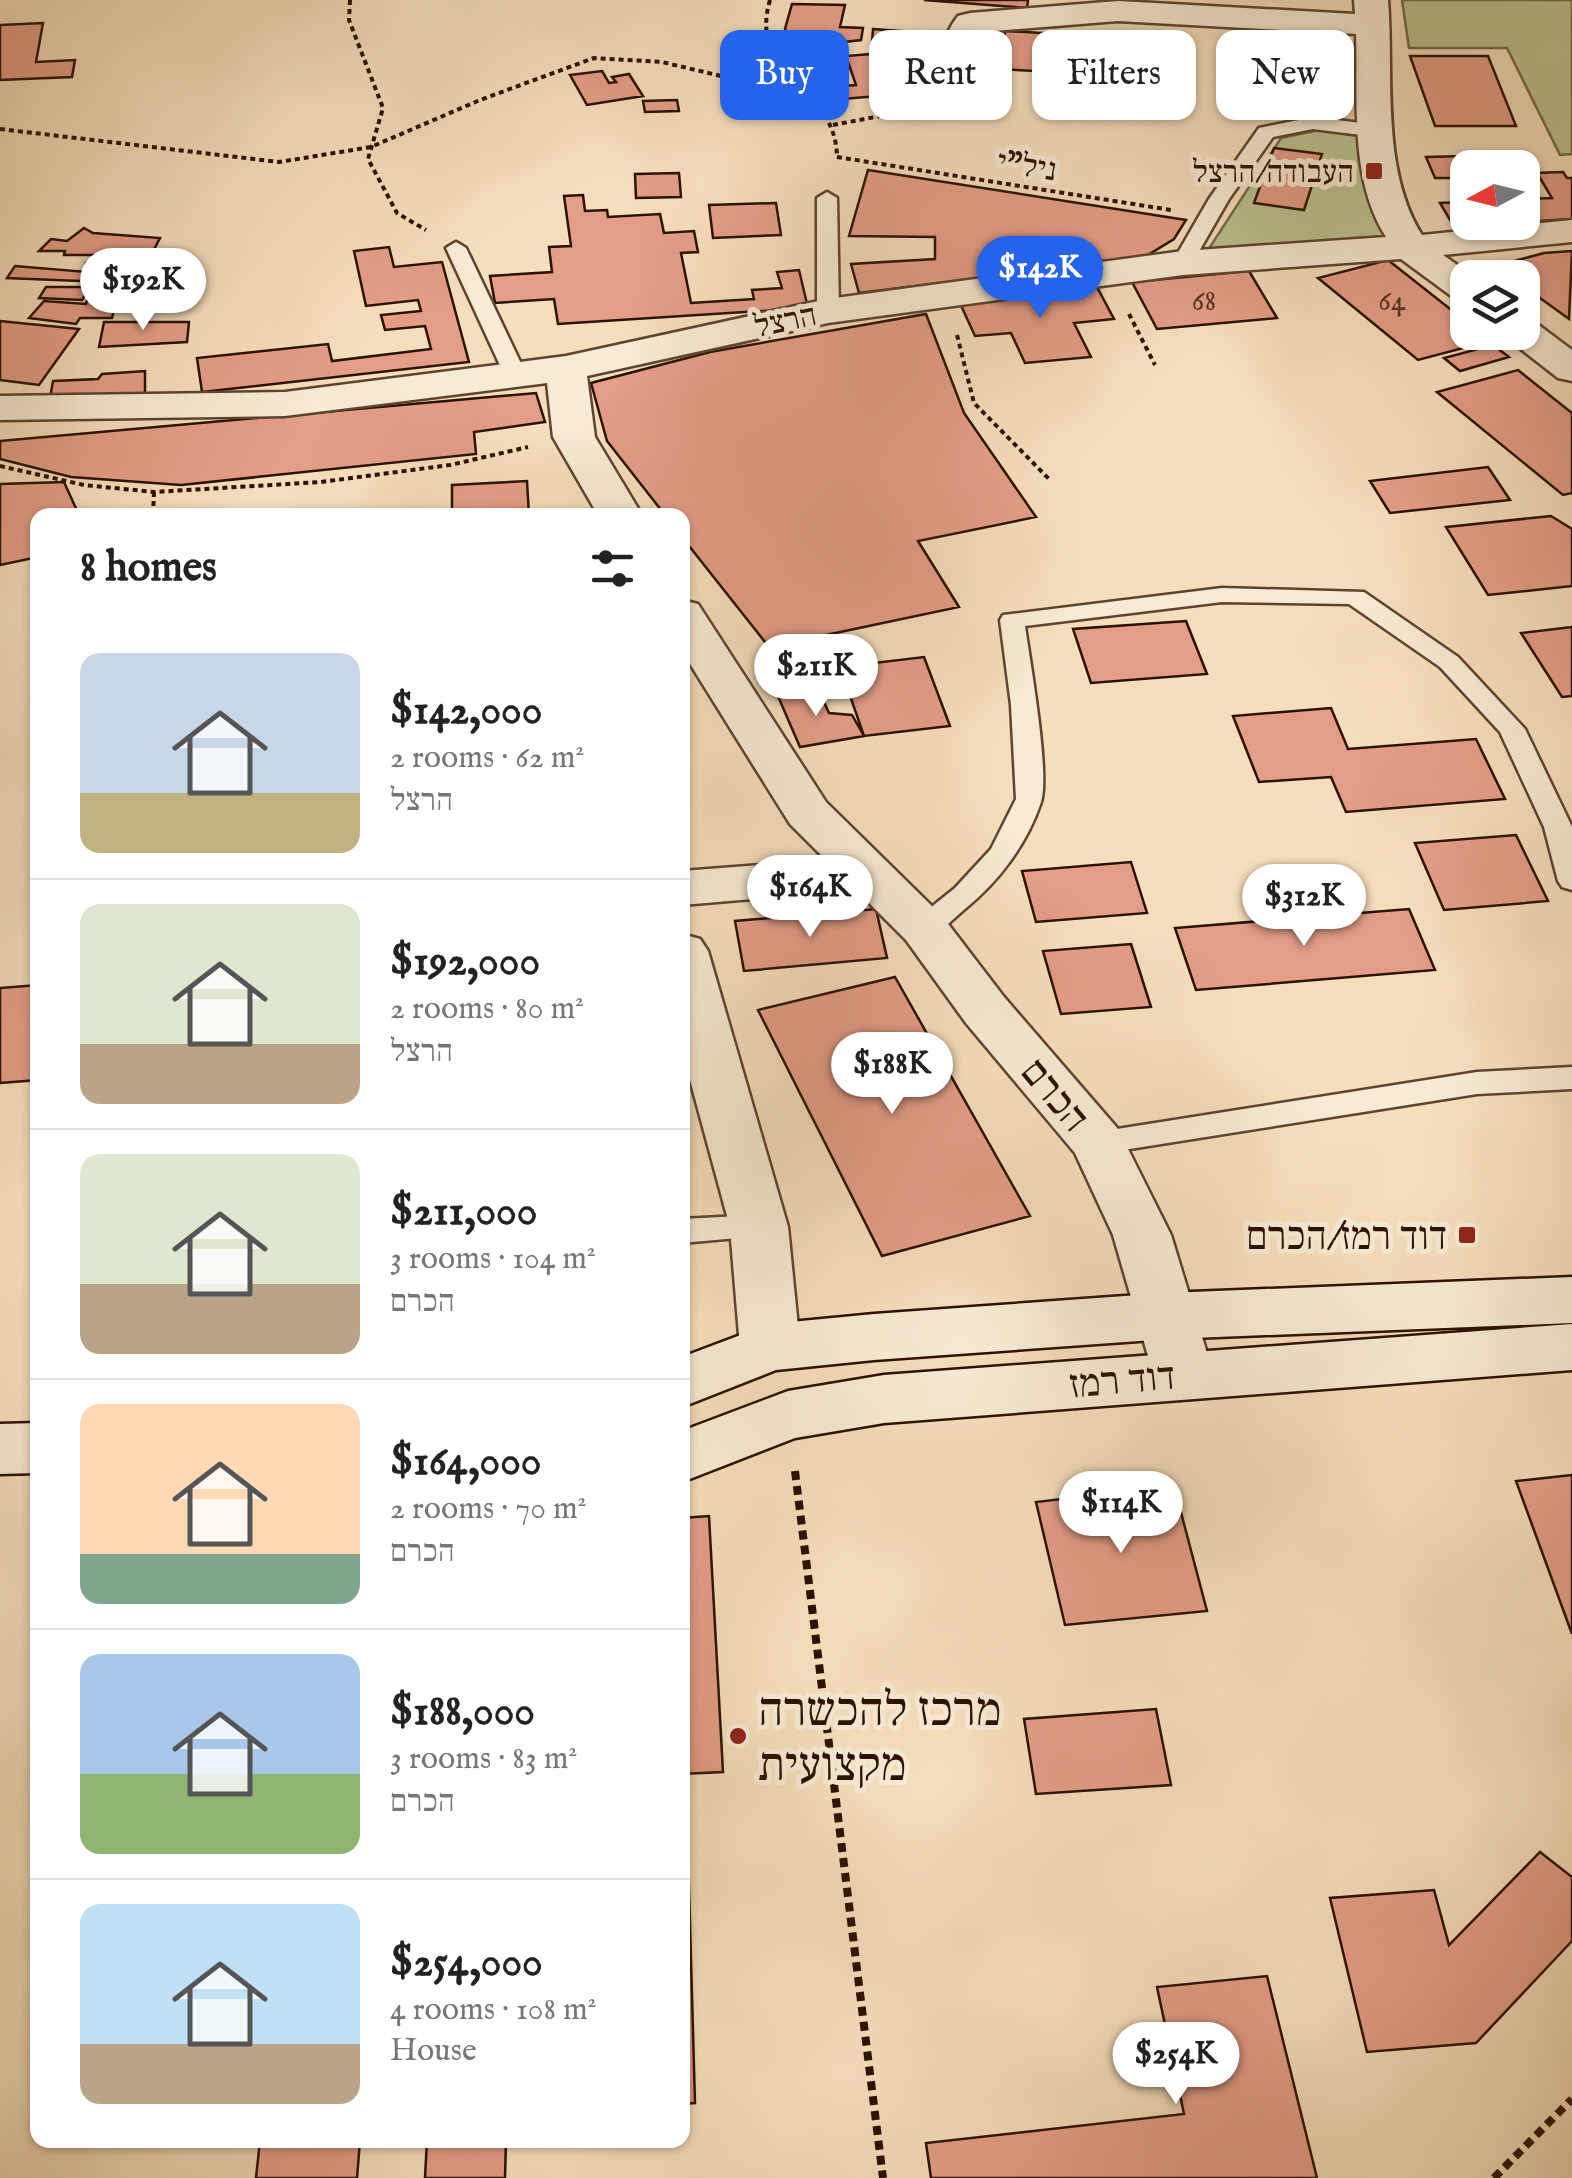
<!DOCTYPE html>
<meta charset="utf-8">
<style>
body{margin:0;font-family:"IM FELL English","Frank Ruhl Libre",serif;background:#f2f2f2;color:#222;height:100vh;display:flex;flex-direction:column;font-size:38px;white-space:nowrap}
*{box-sizing:border-box;margin:0}
p{font-size:32px;color:#767676}
.icon{flex:none;width:55px;height:55px;fill:none;stroke:currentColor;stroke-width:2;stroke-linecap:round;stroke-linejoin:round}
.map{position:relative;flex:1;overflow:hidden}
.side{position:absolute;left:30px;top:508px;width:660px;height:1640px;display:flex;flex-direction:column;background:#fff;border-radius:20px;box-shadow:0 2px 8px #0004}
.side>*{flex:none}
.hud{position:absolute;left:720px;top:30px;width:700px;height:90px;display:flex;gap:20px}
.needle{width:65px;rotate:263deg}
.tools{position:absolute;left:1450px;top:150px;display:grid;gap:20px}
.tools a{display:grid;place-items:center;width:90px;height:90px;border-radius:20px;background:#fff;box-shadow:0 2px 8px #0004;font-size:50px}
.price{position:absolute;translate:-50% -85px;padding:0 22px;border-radius:35px;background:#fff;color:#222;font-size:32px;line-height:65px;filter:drop-shadow(0 2px 5px #0008)}
.price::after{content:'';position:absolute;left:50%;top:60px;width:30px;height:22px;margin-left:-15px;background:inherit;clip-path:polygon(0 0,100% 0,50% 100%)}
.price.current{background:#2563eb;color:#fff}
ul{padding:0;list-style:none}
li{display:flex;align-items:center;gap:30px;height:250px;padding:0 50px}
li+li{border-top:2px solid #e0e0e0}
li span{display:grid;place-items:center;flex:none;width:280px;height:200px;border-radius:20px;color:#555}
li>.icon{margin-inline-start:auto}
span .icon{width:120px;height:120px;fill:#fffc;stroke-width:1}
li b{font-size:42px}
h2{display:flex;justify-content:space-between;align-items:center;height:120px;padding:0 50px;font-size:42px}
.chip{padding:0 35px;border-radius:20px;background:#fff;box-shadow:0 2px 8px #0004;font-size:35px;line-height:90px}
.chip.current{background:#2563eb;color:#fff}
.map>svg:first-child{display:block}
.green{fill:#bbc191;stroke:#726948;stroke-width:2.5}
.building{fill:#e49d87;stroke:#2a1100;stroke-width:2.5}
.lines{fill:none;stroke-linecap:round;stroke-linejoin:round}
.lane-casing{stroke:#5d442f;stroke-width:5}
.street-casing{stroke:#5d442f;stroke-width:5}
.secondary-casing{stroke:#2a1100;stroke-width:5}
.path-far1{stroke:#2a1100;stroke-width:4;stroke-dasharray:5 4;stroke-linecap:butt}
.path{stroke:#2a1100;stroke-width:8;stroke-dasharray:9 6;stroke-linecap:butt}
.lane{fill:#f8ead3;fill-rule:evenodd}
.street{fill:#f8ead3;fill-rule:evenodd}
.secondary{fill:#f8ead3;fill-rule:evenodd}
.poi-dot{fill:#8f2418;stroke:#f8ead3;stroke-width:4}
.labels{text-anchor:middle;stroke-width:10;stroke-linejoin:round;paint-order:stroke}
.far-number-label{font-size:30px;fill:#583422}
.far-street-label{font-size:32px;fill:#2a1100;stroke:#f8ead3}
.far-poi-label{font-size:32px;fill:#2a1100;stroke:#f8ead3;text-anchor:end}
.street-label{font-size:40px;fill:#2a1100;stroke:#f8ead3}
.poi-label{font-size:40px;fill:#2a1100;stroke:#f8ead3;text-anchor:end}
.near-poi-label{font-size:48px;fill:#2a1100;stroke:#f8ead3;text-anchor:start}
</style>
<div class="map">
<svg width="1572" height="2178" viewBox="0 0 1572 2178">
<rect width="100%" height="100%" fill="#f5debc"/>
<filter id="stains"><feTurbulence type="fractalNoise" baseFrequency=".002" numOctaves="4"/><feColorMatrix values="0 0 0 0 .2 0 0 0 0 .09 0 0 0 0 .02 0 0 0 .5 -.17"/></filter>
<radialGradient id="worn" r=".72"><stop offset=".6" stop-color="#630" stop-opacity="0"/><stop offset="1" stop-color="#630" stop-opacity=".3"/></radialGradient>
<path class="green" d="M 1402,0 L 1572,0 L 1572,154 L 1560,155 L 1507,48 L 1409,48 Z
M 1319,130 L 1366,137 L 1373,198 L 1387,242 L 1206,253 L 1281,138 Z"/>
<path class="building" d="M 924,0 L 1028,0 L 1027,8 Z
M 792,4 L 845,5 L 840,27 L 863,28 L 861,40 L 794,48 L 785,29 Z
M 43,23 L 36,62 L 75,60 L 72,77 L 0,80 L 0,25 Z
M 873,29 L 944,34 L 913,93 L 831,100 L 827,87 L 856,85 L 846,56 L 871,54 Z
M 1005,31 L 1166,40 L 1165,59 L 1140,58 L 1137,104 L 1069,101 L 1072,73 L 1000,69 Z
M 1410,56 L 1488,56 L 1516,126 L 1435,126 Z
M 602,71 L 609,83 L 616,82 L 612,77 L 629,74 L 643,96 L 587,105 L 570,75 Z
M 677,100 L 679,111 L 645,112 L 643,101 Z
M 1274,148 L 1322,154 L 1304,210 L 1254,203 Z
M 1511,155 L 1518,168 L 1468,168 L 1468,178 L 1435,178 L 1426,157 Z
M 868,170 L 1186,220 L 1174,239 L 1143,258 L 859,293 L 851,264 L 935,259 L 935,237 L 849,236 Z
M 1563,172 L 1567,178 L 1572,178 L 1572,219 L 1522,222 L 1522,199 L 1552,198 L 1537,173 Z
M 679,173 L 681,197 L 636,198 L 635,174 Z
M 583,195 L 585,211 L 607,210 L 608,217 L 660,214 L 664,233 L 694,231 L 698,252 L 681,253 L 691,303 L 754,299 L 752,290 L 782,288 L 777,272 L 799,270 L 808,308 L 558,324 L 554,299 L 495,303 L 490,276 L 552,272 L 549,247 L 571,246 L 564,196 Z
M 1468,202 L 1468,222 L 1505,222 L 1453,225 L 1440,203 Z
M 776,203 L 781,235 L 713,238 L 709,205 Z
M 84,228 L 93,233 L 160,238 L 151,255 L 64,255 L 65,251 L 39,251 L 51,239 L 67,241 Z
M 389,247 L 394,267 L 442,262 L 469,362 L 202,392 L 197,358 L 328,344 L 332,361 L 431,349 L 425,326 L 385,330 L 381,315 L 421,311 L 418,300 L 366,306 L 354,251 Z
M 1572,251 L 1569,319 L 1522,285 L 1522,278 L 1512,278 L 1496,266 L 1544,253 Z
M 161,260 L 156,282 L 111,282 L 115,262 Z
M 1388,260 L 1468,323 L 1468,332 L 1480,332 L 1490,341 L 1418,360 L 1318,278 Z
M 106,262 L 105,282 L 7,278 L 15,266 L 86,272 L 86,263 Z
M 1249,271 L 1277,318 L 1157,329 L 1132,282 Z
M 46,287 L 90,287 L 82,300 L 39,298 Z
M 1097,287 L 1114,319 L 1074,323 L 1091,357 L 1025,363 L 1011,333 L 975,336 L 959,301 Z
M 89,295 L 117,298 L 112,318 L 80,318 L 76,324 L 29,318 L 44,301 L 86,304 Z
M 926,314 L 964,413 L 1036,517 L 918,541 L 959,607 L 769,647 L 682,537 L 682,515 L 665,515 L 607,441 L 591,383 L 710,352 Z
M 0,321 L 79,329 L 39,385 L 0,380 Z
M 104,322 L 189,322 L 187,342 L 99,347 Z
M 1493,345 L 1509,357 L 1460,371 L 1444,358 Z
M 1518,370 L 1572,413 L 1572,493 L 1563,495 L 1437,392 Z
M 145,371 L 145,396 L 49,404 L 53,381 L 98,379 L 102,374 Z
M 536,393 L 545,422 L 474,432 L 476,454 L 181,485 L 71,477 L 0,459 L 0,441 Z
M 1488,467 L 1510,500 L 1390,513 L 1370,481 Z
M 527,481 L 529,515 L 452,515 L 452,485 Z
M 64,482 L 79,515 L 38,515 L 38,557 L 0,565 L 0,484 Z
M 1551,516 L 1572,529 L 1572,586 L 1488,595 L 1446,527 Z
M 1186,621 L 1207,674 L 1091,683 L 1073,629 Z
M 1572,627 L 1572,696 L 1562,697 L 1521,633 Z
M 924,657 L 950,726 L 864,736 L 840,667 Z
M 817,687 L 829,713 L 852,715 L 864,736 L 800,747 L 777,694 Z
M 1331,708 L 1348,749 L 1476,739 L 1505,799 L 1346,812 L 1331,777 L 1259,782 L 1233,716 Z
M 1516,835 L 1548,901 L 1444,910 L 1415,843 Z
M 1131,862 L 1147,913 L 1036,922 L 1022,871 Z
M 876,909 L 887,958 L 744,971 L 735,921 Z
M 1409,909 L 1435,970 L 1196,990 L 1175,928 Z
M 1131,944 L 1151,1007 L 1061,1014 L 1043,951 Z
M 895,977 L 1030,1216 L 882,1256 L 758,1010 Z
M 38,985 L 38,1080 L 0,1083 L 0,988 Z
M 1572,1475 L 1572,1634 L 1516,1481 Z
M 1174,1486 L 1207,1611 L 1065,1625 L 1036,1502 Z
M 709,1516 L 723,1772 L 682,1774 L 682,1518 Z
M 1156,1709 L 1171,1785 L 1036,1794 L 1024,1719 Z
M 682,1816 L 687,1816 L 695,2103 L 682,2104 Z
M 1540,1852 L 1572,1877 L 1572,1941 L 1476,2043 L 1367,2052 L 1330,1898 L 1434,1890 L 1449,1945 Z
M 1267,1976 L 1317,2178 L 931,2178 L 926,2143 L 1184,2114 L 1157,1987 Z
M 260,2140 L 373,2140 L 360,2141 L 357,2178 L 256,2178 Z
M 427,2140 L 506,2140 L 505,2178 L 425,2178 Z"/>
<g class="lines">
<g class="lane-casing">
<path id="lane" d="M 1313,117 L 1377,125 L 1387,131 L 1377,137 L 1313,129 L 1273,137 L 1229,199 L 1190,267 L 1176,267 L 1172,263 L 1209,199 L 1259,128 Z
M 827,192 L 837,198 L 839,311 L 828,317 L 817,311 L 817,198 Z
M 456,242 L 466,248 L 526,374 L 523,379 L 507,379 L 504,374 L 446,248 Z
M 1222,588 L 1364,592 L 1458,657 L 1525,729 L 1572,827 L 1572,890 L 1562,887 L 1558,881 L 1544,827 L 1500,732 L 1440,667 L 1349,604 L 1222,602 L 1025,626 C 1030,661 1050,774 1041,802 C 1027,844 999,881 966,908 C 950,921 935,941 914,935 L 910,928 L 914,921 L 955,888 L 991,849 L 1016,799 L 1011,705 L 1000,620 L 1003,615 Z
M 1572,1067 L 1572,1089 L 1477,1094 L 1098,1154 L 1087,1151 L 1083,1143 L 1087,1135 L 1098,1132 L 1477,1072 Z
M 759,1215 L 770,1219 L 775,1227 L 770,1235 L 682,1243 L 682,1219 Z"/>
</g>
<g class="street-casing">
<path id="street" d="M 1354,0 L 1388,0 C 1394,73 1380,169 1422,235 L 1572,220 L 1572,242 L 1443,255 L 1476,278 L 1468,278 L 1468,302 L 1454,298 L 1401,259 L 1183,275 L 828,323 L 587,376 L 595,437 L 642,515 L 598,515 L 553,437 L 547,383 L 285,416 L 0,420 L 0,396 L 285,392 L 566,356 L 828,299 L 1183,251 L 1386,237 C 1349,179 1358,100 1356,34 L 1118,21 L 982,32 L 943,102 L 931,106 L 919,102 L 913,95 L 953,23 L 958,16 L 970,13 L 1118,1 L 1355,14 Z
M 1522,319 L 1536,323 L 1572,350 L 1572,381 L 1558,378 L 1508,339 L 1503,332 L 1522,332 Z
M 682,600 L 698,604 L 826,802 L 942,916 L 1004,997 L 1118,1129 L 1171,1235 L 1213,1373 L 1204,1390 L 1183,1397 L 1162,1390 L 1153,1373 L 1113,1235 L 1075,1153 L 966,1023 L 906,940 L 856,890 L 682,905 L 682,871 L 826,860 L 790,824 L 682,651 Z
M 682,934 L 700,939 L 708,951 L 788,1227 L 800,1347 L 791,1363 L 770,1370 L 749,1363 L 740,1347 L 730,1227 L 682,1050 Z"/>
</g>
<g class="secondary-casing">
<path id="secondary" d="M 1572,1277 L 1572,1323 L 1167,1339 L 874,1360 L 776,1370 L 682,1407 L 682,1357 L 770,1324 L 874,1314 L 1167,1293 Z
M 1572,1324 L 1572,1370 L 884,1423 L 795,1438 L 682,1482 L 682,1431 L 788,1391 L 884,1375 Z
M 38,1423 L 38,1473 L 0,1474 L 0,1424 Z"/>
</g>
<path class="path-far1" d="M 350,0 L 349,20 L 383,108 L 368,159 L 397,213 L 426,230
M 770,0 C 747,78 836,84 837,157
M 833,125 L 891,114
M 0,129 L 279,162 L 371,147 L 480,100 L 594,58 L 662,62 L 721,76 L 792,79
M 837,157 L 1171,210
M 1129,314 L 1155,365
M 957,335 L 974,403 L 1049,479
M 0,466 L 84,485 L 154,492 L 321,482 L 450,465 L 528,447
M 153,515 L 154,492"/>
<path class="path" d="M 795,1471 L 883,2178
M 1494,2178 L 1572,2099"/>
<use href="#lane" class="lane"/>
<use href="#street" class="street"/>
<use href="#secondary" class="secondary"/>
</g>
<g class="poi-dot">
<rect x="1364" y="161" width="20" height="20" rx="5"/>
<rect x="1457" y="1225" width="20" height="20" rx="5"/>
<circle cx="738" cy="1736" r="10"/>
</g>
<g class="labels">
<g class="far-number-label">
<text x="1204" y="310">68</text>
<text x="1392" y="310">64</text>
</g>
<g class="far-street-label">
<text transform="translate(1027 165) rotate(9)" y="11">ניל"י</text>
<text transform="translate(785 320) rotate(-12)" y="11">הרצל</text>
</g>
<g class="far-poi-label">
<text x="1354" y="182">העבודה/הרצל</text>
</g>
<g class="street-label">
<text transform="translate(1056 1094) rotate(50)" y="14">הכרם</text>
<text transform="translate(1122 1379) rotate(-5)" y="14">דוד רמז</text>
</g>
<g class="poi-label">
<text x="1447" y="1249">דוד רמז/הכרם</text>
</g>
<g class="near-poi-label">
<text x="758" y="1725">מרכז להכשרה<tspan x="758" dy="55">מקצועית</tspan></text>
</g>
</g>
<rect width="100%" height="100%" filter="url(#stains)"/>
<rect width="100%" height="100%" fill="url(#worn)"/>
</svg>
<div class="tools">
<a><svg class="needle" viewBox="-14 -14 28 28"><path d="M0-13l5 13h-10z" fill="#e53935"/><path d="M0 13l5-13h-10z" fill="#767676"/></svg></a>
<a><svg class="icon" aria-label="layers" viewBox="0 0 24 24"><path d="M12 4l9 5-9 5-9-5zM3 14l9 5 9-5"/></svg></a>
</div>
<b class="price current" style="left:1040px;top:321px">$142K</b>
<b class="price" style="left:143px;top:333px">$192K</b>
<b class="price" style="left:816px;top:719px">$211K</b>
<b class="price" style="left:810px;top:940px">$164K</b>
<b class="price" style="left:1304px;top:949px">$312K</b>
<b class="price" style="left:892px;top:1117px">$188K</b>
<b class="price" style="left:1121px;top:1556px">$114K</b>
<b class="price" style="left:1176px;top:2107px">$254K</b>
<div class="hud">
<a class="chip current">Buy</a>
<a class="chip">Rent</a>
<a class="chip">Filters</a>
<a class="chip">New</a>
</div>
<section class="side">
<h2>8 homes<svg class="icon" aria-label="filters" viewBox="0 0 24 24"><path d="M4 7h16M4 17h16"/><circle cx="9" cy="7" r="2"/><circle cx="15" cy="17" r="2"/></svg></h2>
<ul>
<li><span style="background:linear-gradient(#c9d6e8 70%,#c2b280 0)"><svg class="icon" aria-label="home" viewBox="0 0 24 24"><path d="M3 11l9-7 9 7M6 9v11h12V9"/></svg></span><div><b>$142,000</b><p>2 rooms · 62 m²</p><p>הרצל</p></div></li>
<li><span style="background:linear-gradient(#dfe7d0 70%,#b9a48a 0)"><svg class="icon" aria-label="home" viewBox="0 0 24 24"><path d="M3 11l9-7 9 7M6 9v11h12V9"/></svg></span><div><b>$192,000</b><p>2 rooms · 80 m²</p><p>הרצל</p></div></li>
<li><span style="background:linear-gradient(#dfe7d0 65%,#b9a48a 0)"><svg class="icon" aria-label="home" viewBox="0 0 24 24"><path d="M3 11l9-7 9 7M6 9v11h12V9"/></svg></span><div><b>$211,000</b><p>3 rooms · 104 m²</p><p>הכרם</p></div></li>
<li><span style="background:linear-gradient(#ffd9b3 75%,#7fa58c 0)"><svg class="icon" aria-label="home" viewBox="0 0 24 24"><path d="M3 11l9-7 9 7M6 9v11h12V9"/></svg></span><div><b>$164,000</b><p>2 rooms · 70 m²</p><p>הכרם</p></div></li>
<li><span style="background:linear-gradient(#a9c7e8 60%,#8fb573 0)"><svg class="icon" aria-label="home" viewBox="0 0 24 24"><path d="M3 11l9-7 9 7M6 9v11h12V9"/></svg></span><div><b>$188,000</b><p>3 rooms · 83 m²</p><p>הכרם</p></div></li>
<li><span style="background:linear-gradient(#bfe0f5 70%,#b9a48a 0)"><svg class="icon" aria-label="home" viewBox="0 0 24 24"><path d="M3 11l9-7 9 7M6 9v11h12V9"/></svg></span><div><b>$254,000</b><p>4 rooms · 108 m²</p><p>House</p></div></li>
</ul>
</section>
</div>
